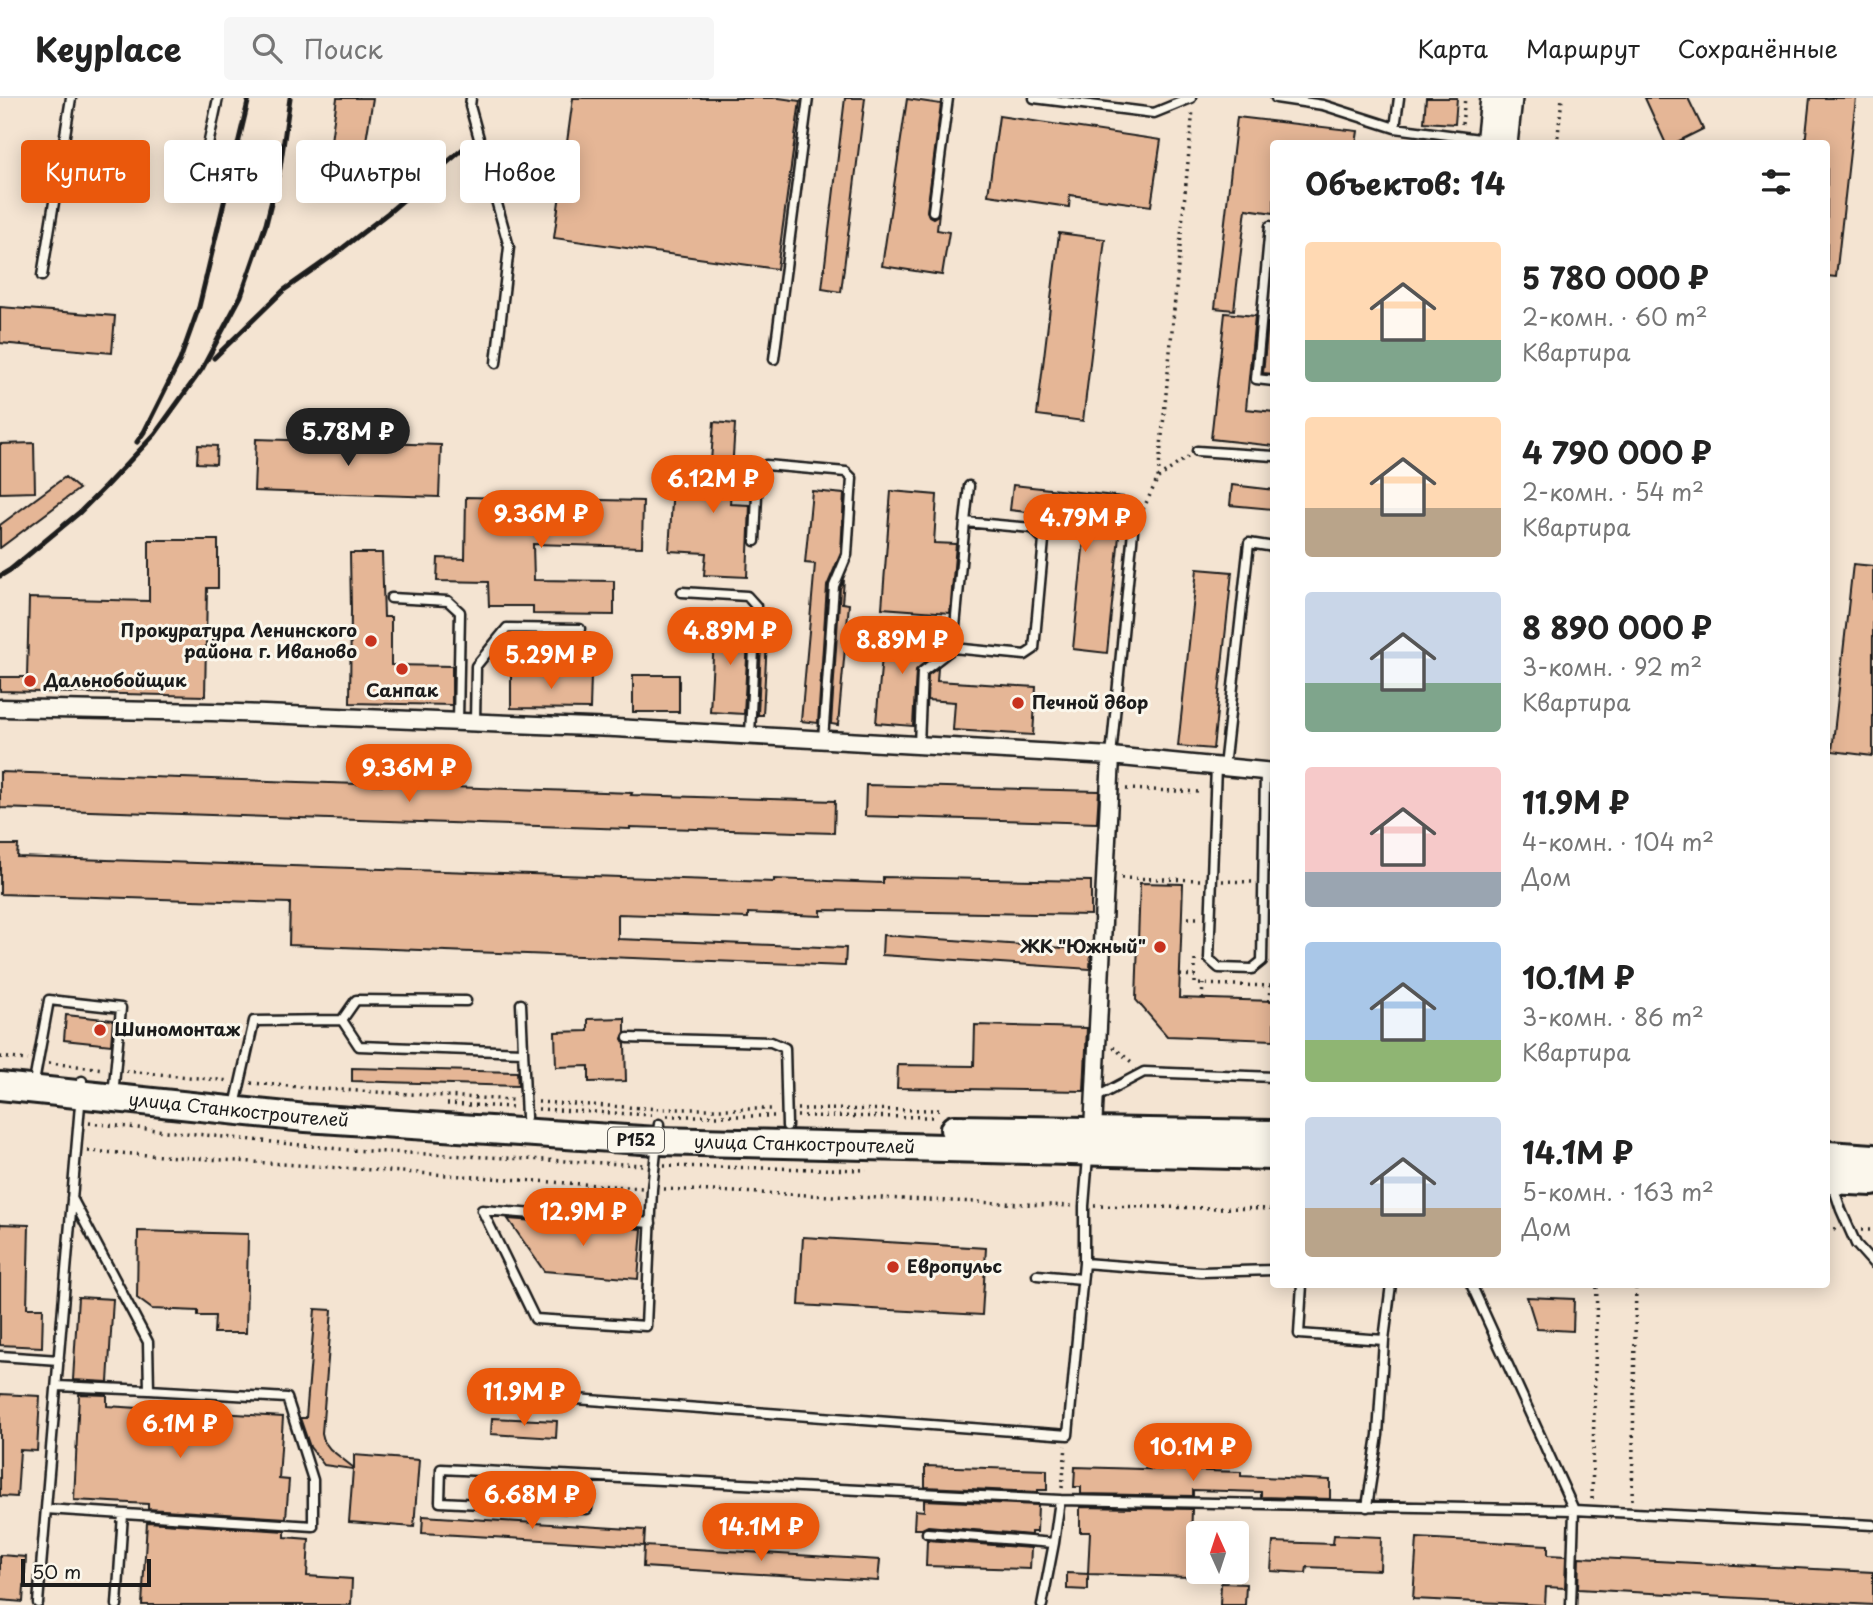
<!DOCTYPE html>
<html lang="ru">
<meta charset="utf-8">
<style>
body{margin:0;font-family:"Playpen Sans",sans-serif;background:#f6f6f6;color:#222;height:100vh;display:flex;flex-direction:column;font-size:26px;white-space:nowrap}
*{box-sizing:border-box;margin:0}
p{font-size:23px;color:#767676}
.icon{flex:none;width:38px;height:38px;fill:none;stroke:currentColor;stroke-width:2;stroke-linecap:round;stroke-linejoin:round}
.map{position:relative;flex:1;overflow:hidden}
.details{position:absolute;left:1270px;top:42px;width:560px;height:1148px;display:flex;flex-direction:column;background:#fff;border-radius:7px;box-shadow:0 4px 18px #0003}
.details>*{flex:none}
.banner{position:absolute;left:21px;top:42px;width:665px;height:63px;display:flex;gap:14px}
.needle{width:46px;rotate:357deg}
.tools{position:absolute;left:1186px;top:1423px;display:grid;gap:14px}
.tools a{display:grid;place-items:center;width:63px;height:63px;border-radius:7px;background:#fff;box-shadow:0 4px 18px #0003;font-size:35px}
.scale{position:absolute;left:21px;bottom:18px;width:130px;box-sizing:border-box;padding-left:7px;border:4px solid #1c1c1c;border-top:0;font-size:19px;line-height:24px;white-space:nowrap;color:#1c1c1c;-webkit-text-stroke:5px #fbf7ec;paint-order:stroke}
.price{position:absolute;translate:-50% -60px;padding:0 16px;border-radius:24px;background:#ea580c;color:#fff;font-size:23px;line-height:46px;filter:drop-shadow(0 2px 4px #0008)}
.price::after{content:'';position:absolute;left:50%;top:42px;width:21px;height:16px;margin-left:-10px;background:inherit;clip-path:polygon(0 0,100% 0,50% 100%)}
.price.selected{background:#222;color:#fff}
ul{padding:0;list-style:none}
li{display:flex;align-items:center;gap:21px;height:175px;padding:0 35px}
li span{display:grid;place-items:center;flex:none;width:196px;height:140px;border-radius:7px;color:#555}
li>.icon{margin-inline-start:auto}
span .icon{width:84px;height:84px;fill:#fffc;stroke-width:1}
li b{font-size:30px}
h2{display:flex;justify-content:space-between;align-items:center;height:84px;padding:0 35px;font-size:30px}
.tag{padding:0 24px;border-radius:7px;background:#fff;box-shadow:0 4px 18px #0003;font-size:24px;line-height:63px}
.tag.selected{background:#ea580c;color:#fff}
header{display:flex;align-items:center;gap:42px;box-sizing:border-box;height:98px;padding:0 35px;background:#fff;border-bottom:2px solid #e0e0e0}
header strong{font-size:33px}
nav{display:flex;gap:38px;margin-inline-start:auto;font-size:24px}
.search{width:490px;height:63px;background:#f6f6f6;display:flex;align-items:center;gap:18px;box-sizing:border-box;padding:0 24px;border-radius:7px;color:#767676;font-size:26px}
.map>svg:first-child{display:block}
.building{fill:#e5b696;stroke:#1c1c1c;stroke-width:2}
.lines{fill:none;stroke-linecap:round;stroke-linejoin:round}
.service-casing{stroke:#1c1c1c;stroke-width:13}
.minor-casing{stroke:#1c1c1c;stroke-width:21}
.secondary-casing{stroke:#1c1c1c;stroke-width:28}
.primary-casing{stroke:#1c1c1c;stroke-width:32}
.path{stroke:#1c1c1c;stroke-width:3.5;stroke-dasharray:2 5;stroke-linecap:butt}
.service{stroke:#fbf7ec;stroke-width:8}
.minor{stroke:#fbf7ec;stroke-width:16}
.secondary{stroke:#fbf7ec;stroke-width:23}
.primary{stroke:#fbf7ec;stroke-width:26}
.rail{stroke:#1c1c1c;stroke-width:5}
.poi-dot{fill:#c8321e;stroke:#fbf7ec;stroke-width:2.5}
.labels{text-anchor:middle;stroke-width:6;stroke-linejoin:round;paint-order:stroke}
.shield{fill:#fbf7ec;stroke:#5f5e5a;stroke-width:2}
.shield-label{font-size:16px;font-weight:bold;fill:#1c1c1c}
.poi-label{font-size:18px;font-weight:bold;fill:#1c1c1c;stroke:#fbf7ec;text-anchor:start}
.street-label{font-size:18px;fill:#1c1c1c;stroke:#fbf7ec}
</style>
<header>
<strong>Keyplace</strong>
<div class="search"><svg class="icon" aria-label="search" viewBox="0 0 24 24"><circle cx="10" cy="10" r="6"/><path d="M15 15l6 6"/></svg>Поиск</div>
<nav><a>Карта</a><a>Маршрут</a><a>Сохранённые</a></nav>
</header>
<div class="map">
<svg width="1873" height="1507" viewBox="0 0 1873 1507">
<rect width="100%" height="100%" fill="#f4e4d2"/>
<filter id="ink" filterUnits="userSpaceOnUse"><feTurbulence type="fractalNoise" baseFrequency=".0143" numOctaves="2"/><feDisplacementMap in="SourceGraphic" scale="14" xChannelSelector="R" yChannelSelector="G"/><feConvolveMatrix kernelMatrix="1 2 1 2 8 2 1 2 1" color-interpolation-filters="sRGB"/></filter>
<g filter="url(#ink)">
<path class="building" d="M 337,0 L 373,0 L 365,49 L 331,43 Z
M 573,0 L 779,0 L 800,3 L 777,171 L 554,140 Z
M 845,0 L 865,0 L 841,194 L 822,191 Z
M 1426,0 L 1457,0 L 1455,26 L 1424,24 Z
M 1645,0 L 1688,0 L 1703,31 L 1673,46 L 1666,46 Z
M 1810,0 L 1856,0 L 1836,179 L 1827,178 L 1827,46 L 1805,46 Z
M 907,1 L 941,6 L 927,113 L 929,118 L 933,120 L 938,117 L 939,114 L 937,132 L 949,134 L 942,177 L 882,168 Z
M 999,18 L 1161,42 L 1151,108 L 1070,97 L 1069,109 L 988,97 Z
M 1237,19 L 1358,33 L 1356,46 L 1274,46 L 1274,115 L 1246,111 L 1234,212 L 1215,210 Z
M 1059,135 L 1105,141 L 1083,323 L 1037,317 Z
M 0,209 L 115,218 L 112,255 L 0,245 Z
M 1225,215 L 1255,218 L 1246,311 L 1274,314 L 1274,348 L 1211,341 Z
M 1268,225 L 1274,225 L 1274,276 L 1263,275 Z
M 714,324 L 735,326 L 730,406 L 750,407 L 747,479 L 704,477 L 706,455 L 669,453 L 673,387 L 709,389 Z
M 256,341 L 441,347 L 439,399 L 254,393 Z
M 34,345 L 35,394 L 0,395 L 0,346 Z
M 198,347 L 217,348 L 216,366 L 197,365 Z
M 65,379 L 79,391 L 0,450 L 0,427 Z
M 1013,387 L 1123,399 L 1107,555 L 1073,551 L 1086,421 L 1010,412 Z
M 1232,387 L 1274,392 L 1272,411 L 1230,407 Z
M 812,393 L 844,396 L 841,455 L 827,488 L 818,625 L 801,623 L 815,466 L 805,465 Z
M 891,393 L 937,397 L 934,445 L 956,446 L 950,515 L 882,510 Z
M 466,399 L 643,403 L 642,449 L 533,446 L 534,482 L 614,483 L 614,517 L 533,516 L 533,508 L 489,508 L 488,484 L 437,483 L 438,460 L 465,461 Z
M 149,442 L 218,442 L 218,490 L 207,490 L 205,598 L 0,593 L 0,579 L 27,579 L 29,500 L 149,503 Z
M 350,455 L 382,455 L 384,519 L 391,519 L 391,567 L 452,568 L 452,607 L 350,605 L 351,511 Z
M 1853,466 L 1873,468 L 1873,658 L 1832,653 Z
M 1197,471 L 1232,474 L 1213,651 L 1178,648 Z
M 844,482 L 842,505 L 849,506 L 838,627 L 831,626 L 840,490 Z
M 715,522 L 749,523 L 744,616 L 710,614 Z
M 762,524 L 768,524 L 763,617 L 758,617 Z
M 884,536 L 941,540 L 940,552 L 916,572 L 913,628 L 876,625 Z
M 938,570 L 937,583 L 1036,589 L 1033,637 L 953,632 L 955,604 L 927,602 L 928,577 Z
M 511,576 L 591,577 L 590,611 L 511,610 Z
M 633,577 L 679,577 L 679,614 L 633,614 Z
M 0,674 L 632,695 L 631,697 L 835,703 L 834,735 L 630,729 L 630,731 L 0,710 Z
M 866,687 L 1099,693 L 1097,725 L 865,718 Z
M 0,747 L 18,747 L 17,759 L 774,784 L 774,781 L 883,785 L 883,779 L 1091,783 L 1091,817 L 821,812 L 821,818 L 748,815 L 748,820 L 618,816 L 618,841 L 846,850 L 845,868 L 289,847 L 290,805 L 0,796 Z
M 1140,785 L 1183,786 L 1179,900 L 1274,903 L 1274,942 L 1167,938 L 1136,902 Z
M 883,837 L 1091,852 L 1090,871 L 882,857 Z
M 66,917 L 113,922 L 111,947 L 64,942 Z
M 625,920 L 625,934 L 622,941 L 625,946 L 626,983 L 589,984 L 589,968 L 556,969 L 555,934 L 588,933 L 588,921 Z
M 975,927 L 1087,930 L 1084,993 L 897,990 L 898,967 L 974,968 Z
M 352,970 L 517,974 L 518,988 L 352,983 Z
M 508,1121 L 642,1131 L 638,1181 L 544,1173 Z
M 0,1126 L 29,1127 L 27,1210 L 43,1210 L 42,1249 L 0,1247 Z
M 138,1133 L 248,1136 L 246,1235 L 214,1235 L 215,1218 L 198,1218 L 198,1213 L 152,1211 L 137,1200 Z
M 803,1139 L 986,1150 L 982,1217 L 799,1207 Z
M 78,1199 L 113,1201 L 108,1284 L 73,1282 Z
M 1527,1199 L 1574,1201 L 1573,1233 L 1537,1231 Z
M 315,1211 L 332,1212 L 322,1335 L 324,1343 L 330,1351 L 354,1370 L 354,1357 L 419,1362 L 414,1429 L 349,1424 L 353,1371 L 324,1367 L 310,1349 L 300,1320 L 306,1320 Z
M 0,1296 L 40,1298 L 37,1353 L 20,1352 L 17,1399 L 0,1398 Z
M 79,1296 L 107,1297 L 107,1308 L 283,1319 L 279,1381 L 289,1382 L 286,1420 L 148,1411 L 148,1406 L 74,1402 Z
M 492,1320 L 557,1323 L 556,1340 L 491,1336 Z
M 925,1368 L 1047,1372 L 1047,1392 L 1038,1392 L 1038,1394 L 925,1389 Z
M 1075,1369 L 1241,1374 L 1241,1378 L 1330,1382 L 1330,1401 L 1261,1399 L 1261,1394 L 1193,1392 L 1193,1398 L 1081,1396 L 1081,1389 L 1074,1389 Z
M 924,1402 L 1038,1407 L 1037,1434 L 1031,1434 L 1031,1437 L 928,1428 L 922,1431 L 914,1431 L 915,1412 L 924,1413 Z
M 1080,1409 L 1192,1411 L 1190,1479 L 1088,1476 L 1090,1434 L 1080,1434 Z
M 423,1418 L 645,1432 L 644,1448 L 422,1435 Z
M 147,1424 L 285,1433 L 285,1439 L 309,1441 L 307,1478 L 352,1481 L 351,1507 L 142,1507 Z
M 1334,1437 L 1381,1439 L 1380,1472 L 1307,1469 L 1306,1475 L 1271,1473 L 1273,1444 L 1333,1446 Z
M 1417,1440 L 1548,1447 L 1548,1457 L 1566,1458 L 1565,1490 L 1546,1489 L 1545,1507 L 1413,1501 Z
M 927,1442 L 1031,1450 L 1030,1471 L 926,1468 Z
M 644,1448 L 880,1462 L 878,1483 L 643,1469 Z
M 0,1457 L 26,1459 L 23,1504 L 0,1502 Z
M 1579,1459 L 1873,1474 L 1873,1507 L 1578,1491 Z
M 1067,1475 L 1088,1476 L 1088,1492 L 1067,1491 Z
M 1221,1485 L 1246,1486 L 1245,1507 L 1220,1507 Z"/>
<g class="lines">
<g class="service-casing">
<path id="service" d="M 471,0 L 470,8 L 509,149 L 496,265
M 1034,0 L 1154,15 L 1191,0
M 1276,0 L 1323,7 L 1395,30
M 1399,0 L 1395,30 L 1487,42
M 204,66 L 218,0
M 933,113 L 948,0
M 1270,128 L 1256,281 L 1274,283
M 42,178 L 71,0
M 774,261 L 808,0
M 1197,353 L 1274,358
M 965,424 L 969,388
M 755,443 L 758,373 L 766,367 L 846,374 L 852,380 L 847,457 L 834,488 L 823,642
M 682,494 L 747,498 L 756,508 L 750,637
M 391,500 L 448,503 L 460,514 L 458,624
M 475,624 L 476,568 L 507,530 L 580,531
M 919,647 L 922,574 L 953,550 L 1025,557 L 1034,551 L 1044,442 L 1032,430 L 965,424 L 953,550
M 1111,658 L 1133,433
M 1216,668 L 1209,861 L 1219,870 L 1252,871 L 1262,863 L 1265,673
M 1224,669 L 1249,445 L 1274,449
M 521,906 L 526,1019
M 342,922 L 356,902 L 466,903
M 628,940 L 771,944 L 785,950 L 787,1028
M 35,979 L 49,902 L 121,910 L 114,987
M 237,999 L 254,923 L 342,922 L 359,948 L 523,954
M 1095,1000 L 1144,974 L 1274,979
M 1833,1088 L 1841,1112 L 1856,1146 L 1873,1165
M 651,1125 L 482,1112 L 535,1221 L 646,1228 L 652,1091 L 659,1026
M 1084,1165 L 1201,1174 L 1274,1172
M 1037,1177 L 1082,1181
M 1302,1186 L 1299,1236 L 1384,1242
M 1471,1186 L 1574,1412 L 1571,1507
M 0,1258 L 59,1262
M 57,1288 L 149,1292
M 480,1294 L 1068,1337 L 1084,1165 L 1084,1108 L 1088,1059
M 589,1379 L 587,1411 L 440,1404 L 441,1371 L 1060,1402 L 1574,1412 L 1873,1427
M 1367,1409 L 1378,1337 L 1384,1242 L 1391,1186
M 46,1411 L 313,1428 L 313,1382 L 287,1300 L 149,1292 L 148,1244 L 72,1100
M 927,1435 L 1054,1445
M 38,1505 L 82,983
M 117,1507 L 123,1416
M 1042,1507 L 1054,1445 L 1060,1402"/>
</g>
<g class="minor-casing">
<path id="minor" d="M 0,610 L 212,614 L 615,630 L 1111,658 L 1274,674
M 1093,1033 L 1111,658"/>
</g>
<g class="secondary-casing">
<path id="secondary" d="M 1488,46 L 1493,0
M 1505,46 L 1510,0"/>
</g>
<g class="primary-casing">
<g id="primary">
<path id="s1" d="M 0,988 L 306,1020 L 657,1043 L 1274,1058"/>
<path d="M 954,1031 L 1274,1036"/>
<path d="M 1827,1057 L 1873,1060"/>
<path d="M 1827,1082 L 1873,1084"/>
</g>
</g>
<path class="path" d="M 1462,26 L 1465,0
M 1557,46 L 1562,0
M 1158,380 L 1189,358
M 1137,424 L 1158,380 L 1193,11
M 1126,691 L 1201,694
M 1121,780 L 1201,782
M 1222,783 L 1253,784
M 1188,820 L 1197,820
M 1195,862 L 1195,886 L 1274,888
M 1180,877 L 1195,878
M 1202,901 L 1203,886
M 1269,903 L 1270,888
M 1113,949 L 1134,966
M 0,959 L 28,962
M 49,965 L 104,971
M 126,973 L 230,983
M 251,985 L 325,991 L 513,1002
M 538,1004 L 661,1011 L 775,1011
M 447,1006 L 513,1009
M 538,1011 L 652,1017
M 797,1011 L 943,1012
M 667,1018 L 775,1018
M 797,1018 L 936,1019
M 89,1025 L 349,1052 L 643,1067
M 88,1053 L 642,1090
M 664,1068 L 867,1072
M 664,1091 L 1072,1108
M 1094,1108 L 1274,1111
M 1827,1130 L 1836,1131
M 1861,1132 L 1873,1132
M 1062,1390 L 1066,1348
M 1592,1401 L 1597,1186
M 1632,1402 L 1636,1186"/>
<use href="#service" class="service"/>
<use href="#minor" class="minor"/>
<use href="#secondary" class="secondary"/>
<use href="#primary" class="primary"/>
<path class="rail" d="M 214,260 L 284,192 L 335,156 L 388,115 L 463,51
M 137,344 L 144,334 L 180,262 L 199,209 L 249,0
M 0,478 L 10,472 L 80,414 L 105,389 L 155,336 L 202,271 L 241,198 L 266,126 L 280,70 L 290,0"/>
</g>
</g>
<g class="poi-dot">
<circle cx="371" cy="543" r="7"/>
<circle cx="402" cy="571" r="7"/>
<circle cx="30" cy="583" r="7"/>
<circle cx="1018" cy="605" r="7"/>
<circle cx="1160" cy="849" r="7"/>
<circle cx="100" cy="932" r="7"/>
<circle cx="893" cy="1169" r="7"/>
</g>
<g class="labels">
<rect class="shield" x="608" y="1029.5" width="56" height="25" rx="5"/>
<g class="shield-label">
<text x="636" y="1048">Р152</text>
</g>
<g class="poi-label">
<text x="357" y="539" text-anchor="end">Прокуратура Ленинского<tspan x="357" dy="21">района г. Иваново</tspan></text>
<text x="44" y="589">Дальнобойщик</text>
<text x="402" y="599" text-anchor="middle">Санпак</text>
<text x="1032" y="611">Печной двор</text>
<text x="1146" y="855" text-anchor="end">ЖК "Южный"</text>
<text x="114" y="938">Шиномонтаж</text>
<text x="907" y="1175">Европульс</text>
</g>
<g class="street-label">
<text dy="6" stroke="none"><textPath href="#s1" startOffset="240">улица Станкостроителей</textPath></text>
<text dy="6" stroke="none"><textPath href="#s1" startOffset="807">улица Станкостроителей</textPath></text>
</g>
</g>
</svg>
<div class="tools">
<a><svg class="needle" viewBox="-14 -14 28 28"><path d="M0-13l5 13h-10z" fill="#e53935"/><path d="M0 13l5-13h-10z" fill="#767676"/></svg></a>
</div>
<div class="scale">50 m</div>
<b class="price selected" style="left:348px;top:370px">5.78M ₽</b>
<b class="price" style="left:713px;top:417px">6.12M ₽</b>
<b class="price" style="left:541px;top:452px">9.36M ₽</b>
<b class="price" style="left:1085px;top:456px">4.79M ₽</b>
<b class="price" style="left:730px;top:569px">4.89M ₽</b>
<b class="price" style="left:902px;top:578px">8.89M ₽</b>
<b class="price" style="left:551px;top:593px">5.29M ₽</b>
<b class="price" style="left:409px;top:706px">9.36M ₽</b>
<b class="price" style="left:583px;top:1150px">12.9M ₽</b>
<b class="price" style="left:524px;top:1330px">11.9M ₽</b>
<b class="price" style="left:180px;top:1362px">6.1M ₽</b>
<b class="price" style="left:1193px;top:1385px">10.1M ₽</b>
<b class="price" style="left:532px;top:1433px">6.68M ₽</b>
<b class="price" style="left:761px;top:1465px">14.1M ₽</b>
<div class="banner">
<a class="tag selected">Купить</a>
<a class="tag">Снять</a>
<a class="tag">Фильтры</a>
<a class="tag">Новое</a>
</div>
<section class="details">
<h2>Объектов: 14<svg class="icon" aria-label="filters" viewBox="0 0 24 24"><path d="M4 7h16M4 17h16"/><circle cx="9" cy="7" r="2"/><circle cx="15" cy="17" r="2"/></svg></h2>
<ul>
<li><span style="background:linear-gradient(#ffd9b3 70%,#7fa58c 0)"><svg class="icon" aria-label="home" viewBox="0 0 24 24"><path d="M3 11l9-7 9 7M6 9v11h12V9"/></svg></span><div><b>5 780 000 ₽</b><p>2-комн. · 60 m²</p><p>Квартира</p></div></li>
<li><span style="background:linear-gradient(#ffd9b3 65%,#b9a48a 0)"><svg class="icon" aria-label="home" viewBox="0 0 24 24"><path d="M3 11l9-7 9 7M6 9v11h12V9"/></svg></span><div><b>4 790 000 ₽</b><p>2-комн. · 54 m²</p><p>Квартира</p></div></li>
<li><span style="background:linear-gradient(#c9d6e8 65%,#7fa58c 0)"><svg class="icon" aria-label="home" viewBox="0 0 24 24"><path d="M3 11l9-7 9 7M6 9v11h12V9"/></svg></span><div><b>8 890 000 ₽</b><p>3-комн. · 92 m²</p><p>Квартира</p></div></li>
<li><span style="background:linear-gradient(#f6c9c9 75%,#9aa5b1 0)"><svg class="icon" aria-label="home" viewBox="0 0 24 24"><path d="M3 11l9-7 9 7M6 9v11h12V9"/></svg></span><div><b>11.9M ₽</b><p>4-комн. · 104 m²</p><p>Дом</p></div></li>
<li><span style="background:linear-gradient(#a9c7e8 70%,#8fb573 0)"><svg class="icon" aria-label="home" viewBox="0 0 24 24"><path d="M3 11l9-7 9 7M6 9v11h12V9"/></svg></span><div><b>10.1M ₽</b><p>3-комн. · 86 m²</p><p>Квартира</p></div></li>
<li><span style="background:linear-gradient(#c9d6e8 65%,#b9a48a 0)"><svg class="icon" aria-label="home" viewBox="0 0 24 24"><path d="M3 11l9-7 9 7M6 9v11h12V9"/></svg></span><div><b>14.1M ₽</b><p>5-комн. · 163 m²</p><p>Дом</p></div></li>
</ul>
</section>
</div>
